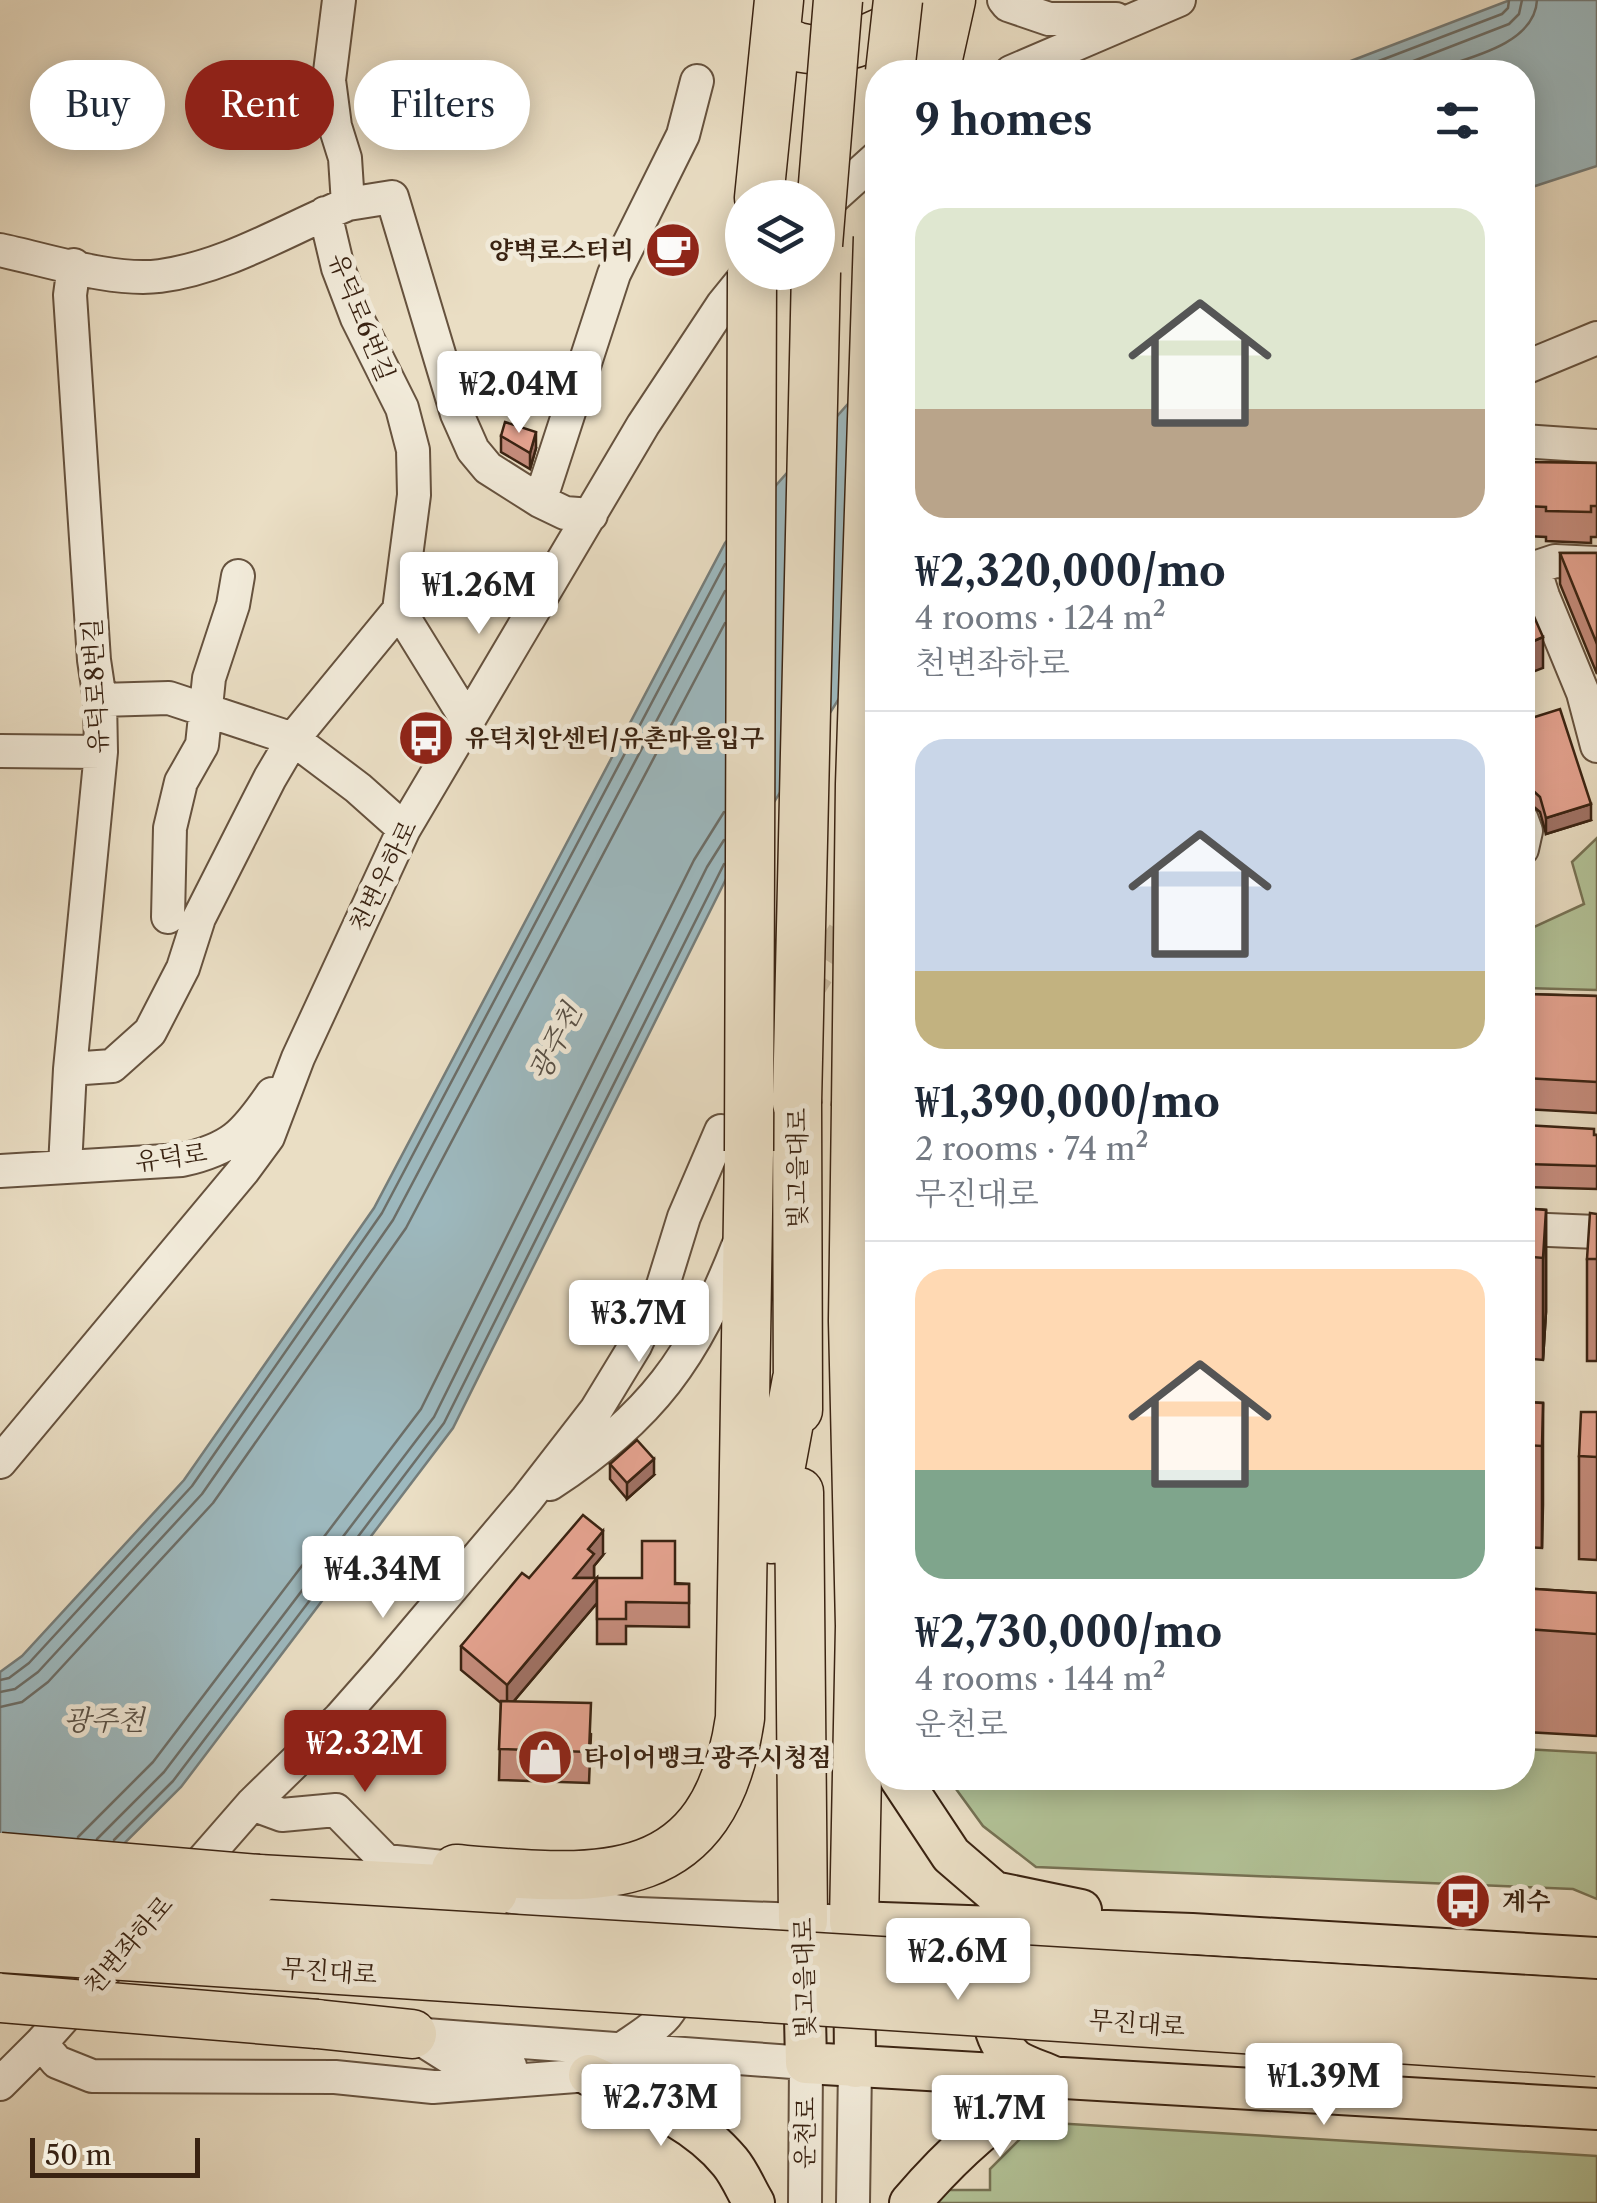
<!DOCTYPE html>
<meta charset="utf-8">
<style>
body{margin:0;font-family:"Libre Caslon Text","Noto Serif KR",serif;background:#f2f2f3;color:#1f2937;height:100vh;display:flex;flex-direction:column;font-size:38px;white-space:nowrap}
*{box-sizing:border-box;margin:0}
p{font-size:32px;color:#747a83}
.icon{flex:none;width:55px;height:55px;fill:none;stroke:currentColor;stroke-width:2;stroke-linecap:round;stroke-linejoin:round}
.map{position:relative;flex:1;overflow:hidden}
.side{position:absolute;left:865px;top:60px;width:670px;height:1730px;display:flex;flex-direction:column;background:#fff;border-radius:40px;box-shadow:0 5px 25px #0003}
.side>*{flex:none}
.banner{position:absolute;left:30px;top:60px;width:685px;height:90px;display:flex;gap:20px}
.controls{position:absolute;left:725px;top:180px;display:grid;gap:20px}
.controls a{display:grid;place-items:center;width:110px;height:110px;border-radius:50%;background:#fff;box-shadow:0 5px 25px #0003;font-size:50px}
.scale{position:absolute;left:30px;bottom:25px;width:170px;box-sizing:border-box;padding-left:10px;border:5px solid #3a2312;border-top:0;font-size:28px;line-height:35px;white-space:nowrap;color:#3a2312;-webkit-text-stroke:8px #f1ead9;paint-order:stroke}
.price{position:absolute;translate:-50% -85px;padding:0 22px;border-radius:10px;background:#fff;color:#222;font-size:32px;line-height:65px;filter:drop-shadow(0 2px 5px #0008)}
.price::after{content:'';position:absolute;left:50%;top:60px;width:30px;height:22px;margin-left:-15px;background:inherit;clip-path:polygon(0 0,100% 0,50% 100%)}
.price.selected{background:#8f2418;color:#fff}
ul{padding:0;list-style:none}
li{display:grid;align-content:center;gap:20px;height:530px;padding:0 50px}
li+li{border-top:2px solid #e0e1e3}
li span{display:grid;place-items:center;height:310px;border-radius:30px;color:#555}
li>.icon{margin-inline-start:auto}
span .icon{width:180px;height:180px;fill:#fffc;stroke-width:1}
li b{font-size:42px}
h2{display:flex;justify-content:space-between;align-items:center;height:120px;padding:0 50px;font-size:42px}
.tag{padding:0 35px;border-radius:45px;background:#fff;box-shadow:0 5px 25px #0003;font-size:35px;line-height:90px}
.tag.selected{background:#8f2418;color:#fff}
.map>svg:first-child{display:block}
.green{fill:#b2c297;stroke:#767254;stroke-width:2.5}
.water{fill:#9db9bf;stroke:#757d7a;stroke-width:2.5}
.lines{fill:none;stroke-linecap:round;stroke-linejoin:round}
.shore{stroke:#6c6e68;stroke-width:2.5}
.minor-tunnel{stroke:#c7b9a0;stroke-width:32;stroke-dasharray:32 16;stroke-linecap:butt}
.minor-casing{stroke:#66523e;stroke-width:36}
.major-casing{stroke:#3a2312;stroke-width:44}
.highway-casing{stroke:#3a2312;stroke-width:51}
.minor{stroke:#f1ead9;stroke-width:32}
.major{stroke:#eadec4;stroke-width:40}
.highway{stroke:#eadec4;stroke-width:48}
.highway-bridge-casing{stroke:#3a2312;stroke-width:51;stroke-linecap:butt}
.highway-bridge{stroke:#eadec4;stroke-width:48}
.wall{fill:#c58c7c;stroke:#3a2312;stroke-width:2.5}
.shaded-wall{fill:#a07265;stroke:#3a2312;stroke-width:2.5}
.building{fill:#e5a390;stroke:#3a2312;stroke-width:2.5}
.labels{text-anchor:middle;stroke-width:10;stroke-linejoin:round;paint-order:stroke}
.poi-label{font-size:25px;font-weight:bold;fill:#3a2312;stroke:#f1ead9;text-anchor:start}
.street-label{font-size:25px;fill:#3a2312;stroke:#f1ead9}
.water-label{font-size:28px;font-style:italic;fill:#585046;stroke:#f1ead9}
</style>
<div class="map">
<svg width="1597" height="2203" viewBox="0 0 1597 2203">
<rect width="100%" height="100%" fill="#eadec4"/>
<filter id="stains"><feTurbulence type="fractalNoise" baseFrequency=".002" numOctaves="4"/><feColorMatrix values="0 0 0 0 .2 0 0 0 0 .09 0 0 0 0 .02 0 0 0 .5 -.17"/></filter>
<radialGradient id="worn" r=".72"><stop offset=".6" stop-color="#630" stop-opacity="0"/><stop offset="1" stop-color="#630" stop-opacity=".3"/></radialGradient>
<path class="green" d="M 1597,838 L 1597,990 L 1523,988 L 1523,932 L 1584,904 L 1572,862 Z
M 1523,1749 L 1597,1753 L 1597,1899 L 1573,1889 L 1036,1867 L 983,1826 L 948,1778 L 1522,1778 Z
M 1037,2122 L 1597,2156 L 1597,2203 L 933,2203 L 947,2190 L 990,2190 L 990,2169 Z"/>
<path class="water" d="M 1510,0 L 1597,0 L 1597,166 L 1523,190 L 1522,72 L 1322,72 Z
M 877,371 L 877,638 L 727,877 L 453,1428 L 181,1787 L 0,1967 L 0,1672 L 22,1656 L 184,1480 L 374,1208 L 725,543 Z"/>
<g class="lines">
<path class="shore" d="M 1350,72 L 1502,14 L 1508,8 L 1509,0
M 1385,72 L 1509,24 L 1519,14 L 1522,0
M 1426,72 C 1463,59 1535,46 1537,0
M 0,1680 L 9,1678 L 29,1663 L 192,1486 L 382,1213 L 725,564
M 0,1692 L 15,1689 L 38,1672 L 202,1494 L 393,1220 L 725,591
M 0,1707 L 22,1702 L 48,1682 L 213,1503 L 406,1228 L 725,623
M 78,1837 L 153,1762 L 421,1409 L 694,860 L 724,812
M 97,1839 L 164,1772 L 434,1417 L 707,867 L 724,840
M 114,1840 L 173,1781 L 444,1423 L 724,864"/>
<path class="minor-tunnel" d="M 801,1001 L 857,911"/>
<g class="minor-casing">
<path id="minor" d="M 1004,0 L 1008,5 L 1049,19 L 1116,19
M 1011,72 L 1179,0
M 348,204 L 392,197 L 457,414 L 473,450 L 488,468 L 540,501 L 565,513 L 591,515
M 818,211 L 878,157
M 0,250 C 47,260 113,282 160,276 C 227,267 287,229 348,204 L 345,158 L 335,126 L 329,80 L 339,0
M 1522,369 L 1597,338
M 1522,441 L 1597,446
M 540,501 L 614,274 L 683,135 L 697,81
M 1597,563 L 1555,561 L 1534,568 L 1543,596 L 1583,693 L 1597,746
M 399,610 L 467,720
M 100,700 L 169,698 L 293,739 L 358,788 L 404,829
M 0,751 L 101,752
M 1522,820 L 1526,831 L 1522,849
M 168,917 L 170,828 L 181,782 L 202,745 L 209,678 L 233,605 L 238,576
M 70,1069 L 112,1066 L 150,1032 L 183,968 L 199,918 L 270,778 L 293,739 L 399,610 L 414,495 L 413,450 L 402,408 L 357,318 L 338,268 L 325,213
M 65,1167 L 70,1069 L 101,752 L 100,700 L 94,660 L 70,295 L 74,265
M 0,1171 L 182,1160 C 231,1149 244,1135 272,1094
M 1522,1229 L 1597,1232
M 0,1462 L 243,1171 L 268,1137 L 298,1058 L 404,829 L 643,425 L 723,304 L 749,272
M 550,1484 C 652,1417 694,1358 738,1246
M 252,1804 L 282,1815 L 336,1810 L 386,1861 L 452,1868
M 183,1883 L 252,1804 L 340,1718 L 385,1667 L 527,1499 L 596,1410 L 635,1346 L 663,1285 L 684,1217 L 721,1131
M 476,1892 L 638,1914 L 854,1922
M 412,2034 L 806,2063 L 805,2203
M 416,2036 L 454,2060 L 510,2066
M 41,2043 L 57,2062 L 92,2076 L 335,2077 L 433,2087 L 589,2075 L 713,2058
M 623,2048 C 651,2029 684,2012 677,1974
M 0,2084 L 41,2043 L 127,1946
M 853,2203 L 855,2067"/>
</g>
<g class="major-casing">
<path id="major" d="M 900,1778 L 951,1855 L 994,1892 L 1081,1910
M 804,1970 L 806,2063 L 1597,2109
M 996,1984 C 987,2008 994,2042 1014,2059 C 1023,2066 1040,2071 1051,2076
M 855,2067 L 854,1922 L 1192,1934 L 1597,1958
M 589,2075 C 639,2098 694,2118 730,2162 C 740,2174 746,2190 754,2203
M 910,2203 C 956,2149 996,2116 1054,2077"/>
</g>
<g class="highway-casing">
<path id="highway" d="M 776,37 C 783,40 791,45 798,47 C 838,58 901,29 928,0
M 935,72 L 951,0
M 759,198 L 779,0
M 797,1103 L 798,1410
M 799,1492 L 803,1921
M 772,1539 L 776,1492 L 797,1379
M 456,1869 C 598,1881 714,1895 740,1718 L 749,1151
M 258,1879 L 493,1892
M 854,1922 L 860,1626 L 853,1321 L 856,1106
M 317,2024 L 412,2034"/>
</g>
<use href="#minor" class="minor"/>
<use href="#major" class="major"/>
<use href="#highway" class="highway"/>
<g class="highway-bridge-casing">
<path id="highway-bridge" d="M 890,72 L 898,0
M 818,245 L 838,0
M 797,1103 L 816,272
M 856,1106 L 860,784 L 878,237
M 749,1151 L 752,272
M 0,1857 L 258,1879
M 0,1904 L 265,1924 L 1597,2004
M 0,1948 L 1597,2052
M 0,1998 L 317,2024"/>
</g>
<use href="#highway-bridge" class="highway-bridge"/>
</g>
<path class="wall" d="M 501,436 L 536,448 L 530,469 L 501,452 Z
M 1522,462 L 1597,463 L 1597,537 L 1591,537 L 1591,543 L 1546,541 L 1546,537 L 1522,536 Z
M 1560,553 L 1597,553 L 1597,674 L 1560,584 Z
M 1522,721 L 1591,820 L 1546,834 L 1540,812 L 1528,802 L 1522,783 Z
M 1522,994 L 1597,996 L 1597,1113 L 1522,1109 Z
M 1522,1125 L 1597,1135 L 1597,1189 L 1522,1187 Z
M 1522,1208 L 1546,1210 L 1546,1312 L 1543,1360 L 1522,1358 Z
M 1597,1214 L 1597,1361 L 1587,1361 L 1587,1259 Z
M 1522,1402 L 1543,1403 L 1542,1548 L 1522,1547 Z
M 1597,1412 L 1597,1560 L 1579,1559 L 1579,1456 Z
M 610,1464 L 654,1475 L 627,1499 L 610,1479 Z
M 603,1555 L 594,1566 L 594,1578 L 689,1584 L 689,1627 L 626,1626 L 626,1644 L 597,1644 L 597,1603 L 514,1701 L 591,1734 L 589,1783 L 499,1780 L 501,1703 L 461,1670 L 461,1646 L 529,1578 Z
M 1522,1588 L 1597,1593 L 1597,1736 L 1526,1732 L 1526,1729 L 1522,1729 Z"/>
<path class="shaded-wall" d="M 536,432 L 536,448 L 530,469 L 530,453 Z
M 1543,637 L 1543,668 L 1522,676 L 1522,646 Z
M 1591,804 L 1591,820 L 1546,834 L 1546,818 Z
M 1546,1210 L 1546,1312 L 1543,1360 L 1543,1258 Z
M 1543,1403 L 1543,1505 L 1542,1548 L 1542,1446 Z
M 654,1459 L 654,1475 L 627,1499 L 627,1483 Z
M 603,1531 L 603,1555 L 594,1566 L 594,1578 L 574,1578 L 588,1549 Z
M 597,1578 L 597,1603 L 507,1709 L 507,1685 Z"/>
<path class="building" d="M 505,422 L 536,432 L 530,453 L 501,436 Z
M 1522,462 L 1597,463 L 1597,506 L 1591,506 L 1591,512 L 1546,511 L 1546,507 L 1522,506 Z
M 1560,553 L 1597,553 L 1597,644 Z
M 1522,589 L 1543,637 L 1522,646 Z
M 1560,709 L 1591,804 L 1546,818 L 1540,797 L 1528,786 L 1522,767 L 1522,721 Z
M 1522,994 L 1597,996 L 1597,1082 L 1522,1078 Z
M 1522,1125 L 1594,1129 L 1594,1135 L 1597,1135 L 1597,1166 L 1522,1164 Z
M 1522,1208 L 1546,1210 L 1543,1258 L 1522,1256 Z
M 1590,1213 L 1597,1214 L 1597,1259 L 1587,1259 Z
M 1522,1402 L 1543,1403 L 1542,1446 L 1522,1445 Z
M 1581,1412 L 1597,1412 L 1597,1457 L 1579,1456 Z
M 637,1440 L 654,1459 L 627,1483 L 610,1464 Z
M 583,1515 L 603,1531 L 588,1549 L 594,1554 L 574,1578 L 642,1578 L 642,1541 L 675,1541 L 675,1584 L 689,1584 L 689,1603 L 626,1602 L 626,1619 L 597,1619 L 597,1578 L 507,1685 L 461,1646 L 522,1573 L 529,1578 Z
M 1522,1588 L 1597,1593 L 1597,1634 L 1526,1629 L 1526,1627 L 1522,1627 Z
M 501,1701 L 591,1703 L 589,1752 L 499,1749 Z"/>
<defs>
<g id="cafe-disc" transform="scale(2.875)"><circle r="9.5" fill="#8f2418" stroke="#f1ead9"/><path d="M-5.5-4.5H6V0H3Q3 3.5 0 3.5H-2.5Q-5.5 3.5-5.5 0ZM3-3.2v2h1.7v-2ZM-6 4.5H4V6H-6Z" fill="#fff"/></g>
<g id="bus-disc" transform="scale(2.875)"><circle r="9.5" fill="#8f2418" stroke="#f1ead9"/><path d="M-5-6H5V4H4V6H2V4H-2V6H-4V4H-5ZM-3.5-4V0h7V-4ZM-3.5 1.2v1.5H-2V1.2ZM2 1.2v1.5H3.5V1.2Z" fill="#fff"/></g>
<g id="shop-disc" transform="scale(2.875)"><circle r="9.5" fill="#8f2418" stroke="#f1ead9"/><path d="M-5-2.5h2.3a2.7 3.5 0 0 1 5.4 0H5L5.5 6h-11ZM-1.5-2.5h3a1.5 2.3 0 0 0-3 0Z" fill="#fff"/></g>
</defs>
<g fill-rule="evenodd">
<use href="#cafe-disc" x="673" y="250"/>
<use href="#bus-disc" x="426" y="738"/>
<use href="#shop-disc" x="545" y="1757"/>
<use href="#bus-disc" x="1463" y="1901"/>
</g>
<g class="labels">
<g class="poi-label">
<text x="634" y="259" text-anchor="end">양벽로스터리</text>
<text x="465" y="747">유덕치안센터/유촌마을입구</text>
<text x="584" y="1766">타이어뱅크 광주시청점</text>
<text x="1502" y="1910">계수</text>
</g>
<g class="street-label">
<text transform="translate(362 317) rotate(68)" y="9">유덕로6번길</text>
<text transform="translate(95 686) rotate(-93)" y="9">유덕로8번길</text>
<text transform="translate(383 876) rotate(-64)" y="9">천변우하로</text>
<text transform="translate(171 1157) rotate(-8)" y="9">유덕로</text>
<text transform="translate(797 1168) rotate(-90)" y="9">빛고을대로</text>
<text transform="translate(128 1945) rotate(-49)" y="9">천변좌하로</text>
<text transform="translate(329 1971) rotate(4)" y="9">무진대로</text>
<text transform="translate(804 1978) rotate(-91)" y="9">빛고을대로</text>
<text transform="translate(1137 2023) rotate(4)" y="9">무진대로</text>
<text transform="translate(805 2133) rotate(-89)" y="9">운천로</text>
</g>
<g class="water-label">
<text transform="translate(555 1042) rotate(-63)" y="10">광주천</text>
<text x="104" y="1730">광주천</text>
</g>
</g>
<rect width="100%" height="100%" filter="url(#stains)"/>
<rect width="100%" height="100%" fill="url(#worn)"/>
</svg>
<div class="controls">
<a><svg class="icon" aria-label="layers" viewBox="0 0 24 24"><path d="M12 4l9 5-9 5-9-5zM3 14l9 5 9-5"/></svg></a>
</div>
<div class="scale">50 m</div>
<b class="price" style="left:519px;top:436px">₩2.04M</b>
<b class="price" style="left:479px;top:637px">₩1.26M</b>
<b class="price" style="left:639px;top:1365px">₩3.7M</b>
<b class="price" style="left:383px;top:1621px">₩4.34M</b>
<b class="price selected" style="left:365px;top:1795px">₩2.32M</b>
<b class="price" style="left:958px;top:2003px">₩2.6M</b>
<b class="price" style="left:1324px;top:2128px">₩1.39M</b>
<b class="price" style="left:661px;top:2149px">₩2.73M</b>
<b class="price" style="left:1000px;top:2160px">₩1.7M</b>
<div class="banner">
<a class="tag">Buy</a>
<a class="tag selected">Rent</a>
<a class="tag">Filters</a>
</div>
<section class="side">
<h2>9 homes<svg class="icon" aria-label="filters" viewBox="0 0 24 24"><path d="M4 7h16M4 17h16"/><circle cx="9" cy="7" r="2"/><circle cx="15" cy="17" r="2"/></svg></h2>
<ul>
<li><span style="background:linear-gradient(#dfe7d0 65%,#b9a48a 0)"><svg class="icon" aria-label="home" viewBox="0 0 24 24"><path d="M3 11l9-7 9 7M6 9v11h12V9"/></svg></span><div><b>₩2,320,000/mo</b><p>4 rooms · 124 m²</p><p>천변좌하로</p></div></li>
<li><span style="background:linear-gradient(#c9d6e8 75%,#c2b280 0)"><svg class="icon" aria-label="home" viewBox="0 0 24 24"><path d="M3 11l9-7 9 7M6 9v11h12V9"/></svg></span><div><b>₩1,390,000/mo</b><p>2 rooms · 74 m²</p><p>무진대로</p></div></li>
<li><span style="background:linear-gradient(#ffd9b3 65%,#7fa58c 0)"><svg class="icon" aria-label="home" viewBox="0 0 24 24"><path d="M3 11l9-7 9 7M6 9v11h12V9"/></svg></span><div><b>₩2,730,000/mo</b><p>4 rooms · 144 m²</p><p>운천로</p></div></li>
</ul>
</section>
</div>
